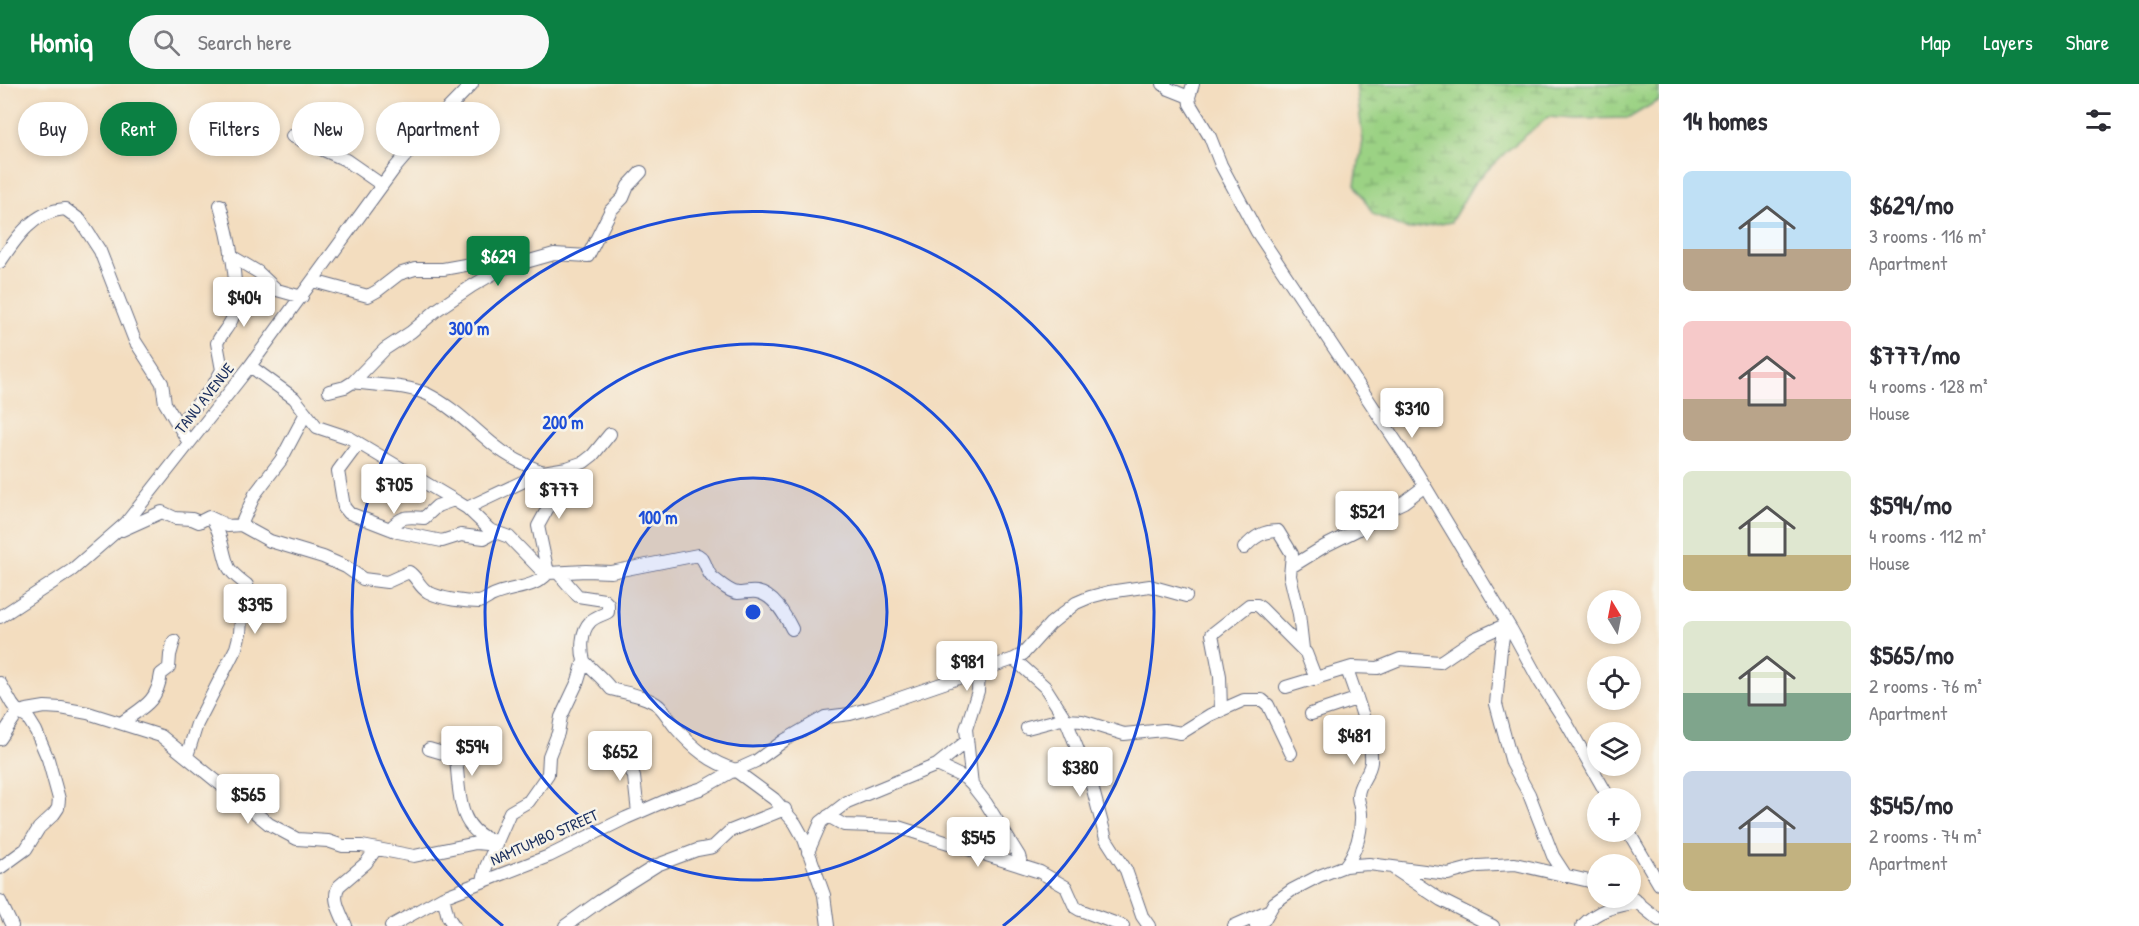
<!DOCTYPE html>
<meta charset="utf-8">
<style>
body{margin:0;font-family:"Patrick Hand",sans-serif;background:#f7f7f7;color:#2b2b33;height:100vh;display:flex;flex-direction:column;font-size:22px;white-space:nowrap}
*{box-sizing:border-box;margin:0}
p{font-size:20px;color:#7c7c81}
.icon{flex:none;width:33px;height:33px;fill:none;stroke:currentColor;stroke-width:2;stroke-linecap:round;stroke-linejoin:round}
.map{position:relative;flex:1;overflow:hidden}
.side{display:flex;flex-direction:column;background:#fff;width:480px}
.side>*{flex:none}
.guide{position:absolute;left:18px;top:18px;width:570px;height:54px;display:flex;gap:12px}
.needle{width:39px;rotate:350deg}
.fabs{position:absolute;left:1587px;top:506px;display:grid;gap:12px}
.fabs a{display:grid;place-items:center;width:54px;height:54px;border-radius:50%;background:#fff;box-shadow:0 3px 9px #0003;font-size:30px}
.price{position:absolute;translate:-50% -51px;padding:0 14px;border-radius:6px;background:#fff;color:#222;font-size:20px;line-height:39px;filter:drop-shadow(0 2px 3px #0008)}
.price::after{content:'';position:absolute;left:50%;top:36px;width:18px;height:14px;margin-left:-9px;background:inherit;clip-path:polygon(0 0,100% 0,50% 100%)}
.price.on{background:#0b8043;color:#fff}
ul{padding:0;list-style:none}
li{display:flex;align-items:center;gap:18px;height:150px;padding:0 24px}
li span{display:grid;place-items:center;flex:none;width:168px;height:120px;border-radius:9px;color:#555}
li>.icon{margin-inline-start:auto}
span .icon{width:72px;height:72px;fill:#fffc;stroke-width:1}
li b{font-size:26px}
h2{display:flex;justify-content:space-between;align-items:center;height:72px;padding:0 24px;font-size:26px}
.tag{padding:0 21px;border-radius:27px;background:#fff;box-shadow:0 3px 9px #0003;font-size:21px;line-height:54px}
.tag.on{background:#0b8043;color:#fff}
header{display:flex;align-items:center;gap:36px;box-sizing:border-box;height:84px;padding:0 30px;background:#0b8043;color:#fff}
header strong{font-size:28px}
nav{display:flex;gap:33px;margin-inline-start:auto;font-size:21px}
.search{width:420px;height:54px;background:#f7f7f7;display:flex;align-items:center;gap:15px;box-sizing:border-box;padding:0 21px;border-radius:33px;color:#7c7c81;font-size:22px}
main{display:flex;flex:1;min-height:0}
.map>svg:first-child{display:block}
.wetland{fill:url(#wetland-marsh);stroke:#5b8071;stroke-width:1.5}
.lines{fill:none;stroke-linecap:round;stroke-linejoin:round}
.minor-casing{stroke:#676c80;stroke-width:14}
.minor{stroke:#fff;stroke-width:12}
.ring{fill:none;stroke:#1d4ed8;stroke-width:3}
.labels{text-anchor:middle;stroke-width:5;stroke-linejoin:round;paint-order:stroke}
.street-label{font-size:16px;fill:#1b2f5e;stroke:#f7f3e8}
.centre{fill:#1d4ed8;stroke:#f7f3e8;stroke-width:3}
.ring-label{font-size:18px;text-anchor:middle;font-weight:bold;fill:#1d4ed8;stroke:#f7f3e8;stroke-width:5;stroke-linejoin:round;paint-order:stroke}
</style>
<header>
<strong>Homiq</strong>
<div class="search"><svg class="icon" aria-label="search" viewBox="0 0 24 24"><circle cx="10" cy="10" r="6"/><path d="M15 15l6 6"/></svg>Search here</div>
<nav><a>Map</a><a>Layers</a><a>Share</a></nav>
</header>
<main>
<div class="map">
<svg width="1659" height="842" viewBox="0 0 1659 842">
<defs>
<pattern id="wetland-marsh" width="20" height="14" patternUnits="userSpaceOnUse" patternTransform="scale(1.5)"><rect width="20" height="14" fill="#9bd284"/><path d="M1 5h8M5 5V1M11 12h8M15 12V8" fill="none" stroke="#7eab6f"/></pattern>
</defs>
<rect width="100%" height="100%" fill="#f7f3e8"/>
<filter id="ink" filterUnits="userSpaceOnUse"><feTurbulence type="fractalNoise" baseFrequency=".0167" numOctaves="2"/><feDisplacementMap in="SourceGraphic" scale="12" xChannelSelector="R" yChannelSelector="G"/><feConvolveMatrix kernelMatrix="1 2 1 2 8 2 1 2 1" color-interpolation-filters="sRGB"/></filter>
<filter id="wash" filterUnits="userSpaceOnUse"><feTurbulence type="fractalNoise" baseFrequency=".008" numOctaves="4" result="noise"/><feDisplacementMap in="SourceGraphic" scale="24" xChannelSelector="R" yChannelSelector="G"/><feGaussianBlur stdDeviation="1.35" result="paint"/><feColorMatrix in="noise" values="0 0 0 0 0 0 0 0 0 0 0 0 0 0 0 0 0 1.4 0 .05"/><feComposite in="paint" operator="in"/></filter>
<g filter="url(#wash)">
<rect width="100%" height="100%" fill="#f3ddbf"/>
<path class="wetland" d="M 1356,0 L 1659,0 L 1659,16 L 1629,34 L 1576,35 L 1548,33 L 1507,67 L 1474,99 L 1451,138 L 1408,146 L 1373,130 L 1355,100 L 1363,57 Z"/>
</g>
<g filter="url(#ink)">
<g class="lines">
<g class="minor-casing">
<path id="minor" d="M 1163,0 L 1169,5 L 1189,13
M 1193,0 L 1189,13 L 1190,20 L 1210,53 L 1221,81 L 1257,148 L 1417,389 L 1511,545 L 1540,598 L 1567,640 L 1609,714
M 292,52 L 346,76 L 382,101
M 231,172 L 258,188 L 277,206 L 302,213
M 0,178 C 16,154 34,127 65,125 L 80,136 L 100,167 L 135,257 L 162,299 L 165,319 L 189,359
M 313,197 L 368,212 L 377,207 L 399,190 L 415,185 L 443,185 L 482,178 L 491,180 L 501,185
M 250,282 L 294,314 L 317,343 L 350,354 L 454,416 L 467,424 L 490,446 L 509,453 L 540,485 L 548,489 L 586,487 L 611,488 L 698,471 C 707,476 705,487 713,494 C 720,499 729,508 738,509 C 744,509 750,507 757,508 C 774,511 785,531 792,545
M 353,298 C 378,302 403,300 427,310 C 453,323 472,343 494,361 C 508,373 525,381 543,388
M 329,307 L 345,303 L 353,298 L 385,265 L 411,248 L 438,225 L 472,202 L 501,185 L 554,170 L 588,172 L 611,126 L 623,114 L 628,102 L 641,88
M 178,341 L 211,305 L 222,286 L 217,259 C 221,250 228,244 232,235 C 242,208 228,148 220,121
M 358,360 L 338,387 L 344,423 L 349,429 L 398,448 L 442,457 L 461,451 L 484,454 L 495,448
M 467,424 L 543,388 L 567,384 L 584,378 L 593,371 L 610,350
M 241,441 L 255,410 L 281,376 L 306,329
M 390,445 C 401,432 407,432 424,434 L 437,422 L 454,416
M 122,446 L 162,428 L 175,434 L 192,435 L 199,438 L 209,433 L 228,442 L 241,441 L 270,457 L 323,473 L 346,483 L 363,495 L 387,498 L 409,488 C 417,493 419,503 428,508 C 441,515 465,518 479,518 C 485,517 487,514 491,512 C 510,502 533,506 548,489 L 538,442 L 550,420 L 537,391
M 1244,464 C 1254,453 1263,447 1278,447 L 1292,470 L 1290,492 L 1299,530 L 1303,565
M 1291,483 L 1325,462 L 1363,443 L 1389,425 L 1404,418 L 1425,402
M 559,490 L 578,512 L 604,516 L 608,520 L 608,528 C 603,531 594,533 590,538 C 581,547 581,565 584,577 C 593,587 603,594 611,605 C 626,609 647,612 659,622 C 666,629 670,637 676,644 C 693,664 711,679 736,686
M 0,533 L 72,486 L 126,439 L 250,282 L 394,85 L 430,43 L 472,0
M 1505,541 L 1501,565 L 1496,620 L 1512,679 L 1529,710 L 1553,772 L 1566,792
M 1014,575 L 1045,603 L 1066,636 L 1092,702 L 1106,755 L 1126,786 L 1142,832 L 1149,842
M 0,599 L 12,620 L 18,628 L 28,634 L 36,647 L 48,675 L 59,715 L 58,724 L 54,730 L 39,744 L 26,765 L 0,784
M 1286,603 L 1352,583 L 1378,584 L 1400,575 L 1440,578 L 1474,555 L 1505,541 L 1508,542
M 1221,627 L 1220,592 L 1212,550 L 1249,521 L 1257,521 L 1261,524 L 1306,569 L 1316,595
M 1311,630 L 1356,615
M 1066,636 L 1082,637 L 1124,650 L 1164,646 L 1181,649 L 1210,631 L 1244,616 L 1262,616 L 1268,621 L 1291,669
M 121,639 C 143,623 157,619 161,590 L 169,584 L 170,571 L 174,557
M 1027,644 L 1065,634
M 0,655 L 18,628 L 27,626 L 45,623 L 61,624 L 88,629 L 161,652 L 269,740 L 297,755 L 328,757 L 343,762 L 362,762 L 414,772 L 476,759 L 497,761
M 622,661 L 634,693 L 638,729
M 429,665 L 453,672 L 456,675 C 460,706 456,744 491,756
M 187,672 L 197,640 L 236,564 L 240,549 L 242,522 L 249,509 L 247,501 C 241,496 233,491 229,484 C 222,469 223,452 213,437
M 937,681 L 965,694 L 972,701 L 986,719 L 1019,772 L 1022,782
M 734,687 L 756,677 L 785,656 L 825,633 L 850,630 L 871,624 L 1014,575 L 1023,570 L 1050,540 L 1076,519 L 1090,513 L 1109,508 L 1150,502 L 1186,512
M 972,701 L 966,645 L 978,607 L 979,587
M 828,732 L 844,741 L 898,743 L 1040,788 L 1066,803 L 1075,823 L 1080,826 L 1123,842
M 1628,747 L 1659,800
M 808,768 L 821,738 L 847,718 L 937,681 L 967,657
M 1345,782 C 1356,768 1362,748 1361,730 C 1361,724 1358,718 1358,712 C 1358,699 1370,690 1371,678 C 1373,654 1355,609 1347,585
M 1393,784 L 1441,816 L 1493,842
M 483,797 L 486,783 L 510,728 L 529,717 L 548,690 L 549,672 L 558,649 L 561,633 L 578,597 L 584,577
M 443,813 L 448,833 L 454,842
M 1632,814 L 1659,836
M 0,817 L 12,842
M 346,842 C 341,829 331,814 339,802 L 366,779 L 376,765
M 391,842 L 443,813 L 549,772 L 626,734 L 672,714 L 703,704 L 731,688 L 736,687 L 774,715 L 795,739 L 804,755 L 824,811 L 828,842
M 565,842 L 600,817 L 657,781 L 697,766 L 713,763 L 730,747 L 785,725
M 1234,842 L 1270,826
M 1256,842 L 1264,836 L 1274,819 L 1292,806 L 1319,792 L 1345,782 L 1355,781 L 1369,780 L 1448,790 L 1478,782 L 1515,780 L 1598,799
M 1582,842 C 1597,826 1617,821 1638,818"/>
</g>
<use href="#minor" class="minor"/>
</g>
</g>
<circle cx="753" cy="528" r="134" fill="#1d4ed8" fill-opacity=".12"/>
<g class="ring">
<circle cx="753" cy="528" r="134"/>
<circle cx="753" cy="528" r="268"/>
<path d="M503 842A401 401 0 1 1 1003 842"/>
</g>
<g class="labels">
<g class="street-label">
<text transform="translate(204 314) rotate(-52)" y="6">TANU AVENUE</text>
<text transform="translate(544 753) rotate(-24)" y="6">NAMTUMBO STREET</text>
</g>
</g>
<circle cx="753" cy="528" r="9" class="centre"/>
<g class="ring-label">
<text x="469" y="251">300 m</text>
<text x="563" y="345">200 m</text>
<text x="658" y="440">100 m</text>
</g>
</svg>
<div class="fabs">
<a><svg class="needle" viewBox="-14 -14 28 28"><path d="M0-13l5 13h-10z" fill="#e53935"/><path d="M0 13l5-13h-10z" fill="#7c7c81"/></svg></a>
<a><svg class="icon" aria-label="locate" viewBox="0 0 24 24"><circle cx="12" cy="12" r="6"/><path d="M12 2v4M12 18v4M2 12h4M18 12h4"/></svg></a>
<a><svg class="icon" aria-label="layers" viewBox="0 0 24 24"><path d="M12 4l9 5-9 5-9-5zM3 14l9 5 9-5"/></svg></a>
<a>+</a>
<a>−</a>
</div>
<b class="price on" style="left:498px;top:203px">$629</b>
<b class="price" style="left:244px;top:244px">$404</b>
<b class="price" style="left:1412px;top:355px">$310</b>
<b class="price" style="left:394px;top:431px">$705</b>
<b class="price" style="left:559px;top:436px">$777</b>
<b class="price" style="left:1367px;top:458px">$521</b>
<b class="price" style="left:255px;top:551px">$395</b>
<b class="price" style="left:967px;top:608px">$981</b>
<b class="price" style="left:1354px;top:682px">$481</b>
<b class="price" style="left:472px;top:693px">$594</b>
<b class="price" style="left:620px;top:698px">$652</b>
<b class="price" style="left:1080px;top:714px">$380</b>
<b class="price" style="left:248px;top:741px">$565</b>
<b class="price" style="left:978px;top:784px">$545</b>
<div class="guide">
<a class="tag">Buy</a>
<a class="tag on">Rent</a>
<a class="tag">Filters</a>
<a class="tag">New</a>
<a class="tag">Apartment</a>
</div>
</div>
<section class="side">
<h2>14 homes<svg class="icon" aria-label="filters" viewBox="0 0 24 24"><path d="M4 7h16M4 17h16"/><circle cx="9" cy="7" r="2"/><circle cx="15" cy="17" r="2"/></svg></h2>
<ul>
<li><span style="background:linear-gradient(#bfe0f5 65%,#b9a48a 0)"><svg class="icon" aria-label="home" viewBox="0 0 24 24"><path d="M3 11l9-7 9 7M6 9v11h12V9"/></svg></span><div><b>$629/mo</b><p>3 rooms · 116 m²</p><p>Apartment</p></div></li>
<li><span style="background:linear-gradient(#f6c9c9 65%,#b9a48a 0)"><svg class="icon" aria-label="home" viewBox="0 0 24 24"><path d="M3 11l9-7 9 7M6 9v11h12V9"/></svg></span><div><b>$777/mo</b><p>4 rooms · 128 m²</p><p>House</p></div></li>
<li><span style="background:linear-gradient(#dfe7d0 70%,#c2b280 0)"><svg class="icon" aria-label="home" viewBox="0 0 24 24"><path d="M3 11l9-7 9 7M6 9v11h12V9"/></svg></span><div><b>$594/mo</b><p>4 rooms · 112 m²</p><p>House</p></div></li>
<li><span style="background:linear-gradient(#dfe7d0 60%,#7fa58c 0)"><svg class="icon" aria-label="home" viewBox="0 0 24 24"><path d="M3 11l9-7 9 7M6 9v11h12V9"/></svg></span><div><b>$565/mo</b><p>2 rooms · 76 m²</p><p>Apartment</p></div></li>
<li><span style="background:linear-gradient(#c9d6e8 60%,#c2b280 0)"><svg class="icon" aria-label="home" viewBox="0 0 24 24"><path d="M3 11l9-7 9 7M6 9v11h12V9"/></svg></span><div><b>$545/mo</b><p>2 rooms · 74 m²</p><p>Apartment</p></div></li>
</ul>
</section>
</main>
